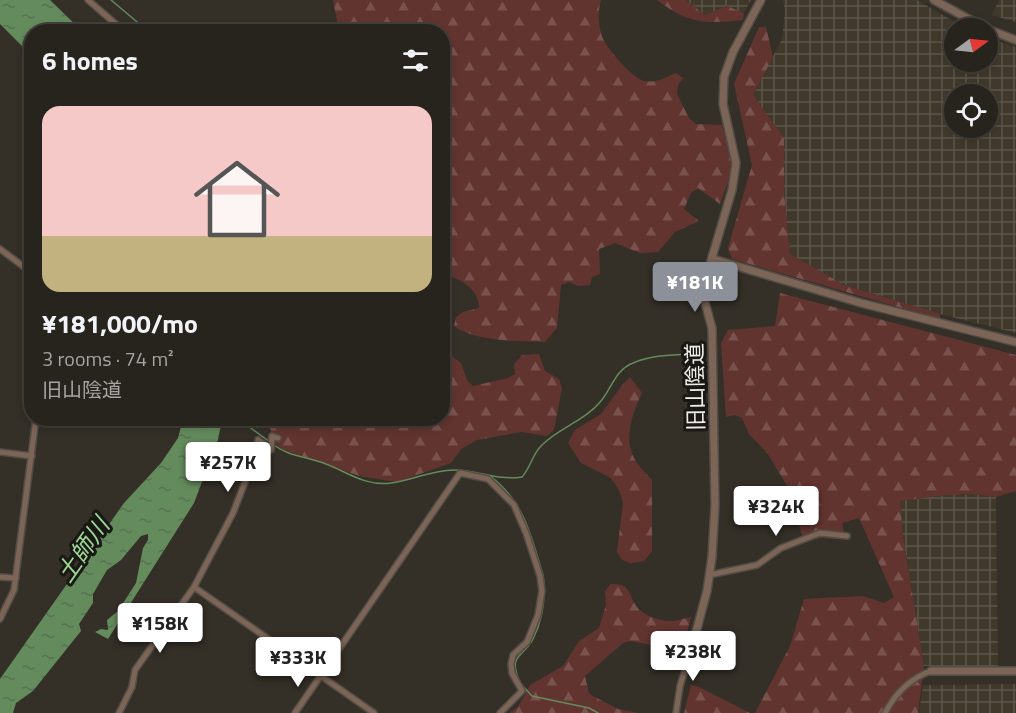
<!DOCTYPE html>
<meta charset="utf-8">
<style>
body{margin:0;font-family:"Titillium Web","Noto Sans JP",sans-serif;background:#332f2a;color:#f1f3f6;height:100vh;display:flex;flex-direction:column;font-size:22px;white-space:nowrap}
*{box-sizing:border-box;margin:0}
p{font-size:20px;color:#a4a4a4}
.icon{flex:none;width:33px;height:33px;fill:none;stroke:currentColor;stroke-width:2;stroke-linecap:round;stroke-linejoin:round}
.map{position:relative;flex:1;overflow:hidden}
.sheet{position:absolute;left:24px;top:24px;width:426px;height:402px;display:flex;flex-direction:column;background:#27231d;border-radius:24px;box-shadow:0 3px 9px #0003,0 0 0 2px #43403b}
.sheet>*{flex:none}
.needle{width:39px;rotate:75deg}
.buttons{position:absolute;left:944px;top:18px;display:grid;gap:12px}
.buttons a{display:grid;place-items:center;width:54px;height:54px;border-radius:50%;background:#27231d;box-shadow:0 3px 9px #0003,0 0 0 2px #43403b;font-size:30px}
.price{position:absolute;translate:-50% -51px;padding:0 14px;border-radius:6px;background:#fff;color:#222;font-size:20px;line-height:39px;filter:drop-shadow(0 2px 3px #0008)}
.price::after{content:'';position:absolute;left:50%;top:36px;width:18px;height:14px;margin-left:-9px;background:inherit;clip-path:polygon(0 0,100% 0,50% 100%)}
.price.current{background:#8c9099;color:#fff}
ul{padding:0;list-style:none}
li{display:grid;align-content:center;gap:12px;height:318px;padding:0 18px}
li span{display:grid;place-items:center;height:186px;border-radius:18px;color:#555}
li>.icon{margin-inline-start:auto}
span .icon{width:108px;height:108px;fill:#fffc;stroke-width:1}
li b{font-size:26px}
h2{display:flex;justify-content:space-between;align-items:center;height:72px;padding:0 18px;font-size:26px}
.map>svg:first-child{display:block}
.industrial{fill:url(#industrial-grid);fill-rule:evenodd}
.forest{fill:url(#forest-firs)}
.water{fill:url(#water-ripples)}
.lines{fill:none;stroke-linecap:round;stroke-linejoin:round}
.stream{stroke:#638b5c;stroke-width:1.5}
.minor-casing{stroke:#524d46;stroke-width:8}
.tertiary-casing{stroke:#524d46;stroke-width:10}
.minor{stroke:#7c6556;stroke-width:5}
.tertiary{stroke:#7c6556;stroke-width:7}
.labels{text-anchor:middle;stroke-width:6;stroke-linejoin:round;paint-order:stroke}
.street-label{font-size:22px;fill:#efede7;stroke:#1a1814}
.water-label{font-size:24px;font-style:italic;fill:#9dd892;stroke:#1a1814}
</style>
<div class="map">
<svg width="1016" height="713" viewBox="0 0 1016 713">
<defs>
<pattern id="industrial-grid" width="8" height="8" patternUnits="userSpaceOnUse" patternTransform="scale(1.5)"><rect width="8" height="8" fill="#40392b"/><path d="M0 4h8M4 0v8" fill="none" stroke="#5c564a"/></pattern>
<pattern id="forest-firs" width="22" height="20" patternUnits="userSpaceOnUse" patternTransform="scale(1.5)"><rect width="22" height="20" fill="#623430"/><path d="M5 1l3.5 6h-7zM16 11l3.5 6h-7z" fill="#79524e"/></pattern>
<pattern id="water-ripples" width="26" height="14" patternUnits="userSpaceOnUse" patternTransform="scale(1.5)"><rect width="26" height="14" fill="#638b5c"/><path d="M2 4q2-2 4 0t4 0M15 11q2-2 4 0t4 0" fill="none" stroke="#587053"/></pattern>
</defs>
<rect width="100%" height="100%" fill="#342f27"/>
<path class="industrial" d="M 686,0 L 751,0 L 744,13 L 727,6 L 705,15 Z
M 783,0 L 917,0 L 965,28 L 954,28 L 954,62 L 987,62 L 987,38 L 1016,47 L 1016,333 L 940,314 L 844,285 L 790,254 L 784,192 L 784,138 L 753,95 L 782,39 L 785,11 ZM 954,94 L 987,94 L 987,128 L 954,128 Z
M 999,0 L 1016,0 L 1016,22 L 992,15 Z
M 972,494 L 996,497 L 998,666 L 924,666 L 903,536 L 900,501 L 938,496 Z
M 1016,684 L 1016,713 L 919,713 L 923,685 Z"/>
<path class="forest" d="M 333,0 L 601,0 C 598,10 598,22 601,33 C 603,45 632,78 644,81 C 656,83 665,78 676,73 L 683,78 L 678,85 L 677,94 L 689,118 L 696,124 L 722,125 L 732,158 L 728,182 L 720,204 L 698,188 L 691,193 L 684,209 L 699,221 L 675,232 L 658,252 L 640,253 L 615,243 L 599,249 L 600,274 L 592,277 L 590,285 L 578,286 L 569,282 L 561,285 L 557,328 L 545,342 C 519,341 476,342 454,326 L 456,317 L 463,312 L 479,308 C 479,288 459,278 443,274 L 442,32 L 339,31 Z
M 657,0 L 686,0 L 705,15 L 727,6 L 744,13 L 743,20 C 705,24 688,24 657,0 Z
M 759,27 L 766,27 L 773,57 L 753,95 L 784,138 L 784,192 L 790,254 L 844,285 L 940,314 L 940,319 L 732,259 L 728,248 L 752,165 L 734,84 Z
M 780,293 L 1016,355 L 1016,491 L 996,497 L 972,494 L 938,496 L 900,501 L 903,536 L 924,666 L 918,713 L 755,713 L 790,646 L 804,599 L 863,596 L 884,603 L 894,597 L 859,518 L 842,523 L 844,532 L 839,539 L 822,538 L 804,541 L 798,522 L 811,510 L 809,501 L 792,494 L 768,454 L 749,434 L 742,418 L 735,415 L 726,417 L 721,343 L 728,330 L 775,326 Z
M 443,350 L 461,363 L 467,380 L 473,386 L 508,378 L 515,374 L 514,364 L 522,355 L 539,354 L 545,371 L 559,379 L 562,388 L 554,430 L 547,436 L 521,432 L 477,440 L 461,449 L 451,463 L 397,482 L 359,476 L 282,449 L 275,443 L 267,419 L 442,418 Z
M 630,377 L 642,393 C 633,412 623,438 634,458 C 638,466 646,473 652,480 L 652,551 L 644,561 L 631,563 L 622,560 L 617,552 L 623,503 L 619,490 L 611,478 L 581,463 L 568,443 L 575,430 L 601,414 L 623,384 Z
M 611,584 C 632,583 628,595 637,607 C 642,615 662,622 672,621 C 678,621 685,618 691,617 L 682,651 L 631,641 L 623,643 L 585,676 L 589,693 L 593,696 L 618,709 L 638,713 L 509,713 L 518,707 L 530,685 L 563,666 L 579,641 L 599,628 L 606,605 L 605,591 Z
M 691,685 L 699,687 L 750,713 L 684,713 Z"/>
<path class="water" d="M 0,0 L 50,0 L 82,31 L 32,32 L 31,55 L 0,24 Z
M 183,419 L 222,419 L 218,440 L 194,503 L 108,639 L 95,632 L 101,629 L 108,630 L 107,620 L 118,611 L 136,583 L 143,548 L 148,540 L 148,534 L 141,536 L 121,560 L 107,570 L 93,594 L 93,603 L 79,624 L 81,631 L 33,691 L 16,703 L 13,713 L 0,713 L 0,679 L 124,503 L 161,463 L 178,438 Z"/>
<g class="lines">
<path class="stream" d="M 111,0 L 149,32
M 237,418 L 270,442
M 274,445 C 287,455 301,456 317,461 C 343,468 362,487 391,483 C 412,480 433,470 454,470 C 477,470 499,481 522,477 C 531,467 532,455 541,446 C 558,428 585,421 601,401 C 612,388 615,370 633,363 C 651,355 673,355 692,354
M 490,476 C 524,501 531,536 543,575 L 544,584
M 519,680 C 508,654 524,657 533,639 C 540,625 544,607 544,592
M 521,684 L 532,696 L 589,708 L 598,713"/>
<g class="minor-casing">
<path id="minor" d="M 88,0 L 125,32
M 0,249 L 32,273
M 0,452 L 32,456
M 709,575 L 757,565 L 781,548 L 820,533 L 847,536
M 0,577 L 16,578
M 194,587 L 374,713
M 0,619 L 14,590 L 36,418
M 119,713 L 132,687 L 135,670 L 194,587 L 233,513 L 254,459 L 258,440 L 271,450 L 272,436 L 278,438
M 295,713 L 460,473 L 488,479 L 514,505 L 526,533 L 540,576 L 542,591 L 538,615 L 527,642 L 513,655 L 511,664 L 512,673 L 522,691 L 500,713
M 676,713 L 680,686 L 692,647
M 885,713 C 895,694 911,678 931,671"/>
</g>
<g class="tertiary-casing">
<path id="tertiary" d="M 934,0 L 985,28
M 987,29 L 1016,40
M 713,259 L 861,303 L 1016,342
M 692,647 L 707,591 L 712,557 L 715,506 L 712,328 L 704,299 L 705,281 L 732,190 L 736,163 L 723,104 L 724,77 L 733,52 L 761,0
M 931,671 L 1016,671"/>
</g>
<use href="#minor" class="minor"/>
<use href="#tertiary" class="tertiary"/>
</g>
<g class="labels">
<g class="street-label">
<text transform="translate(695 387) rotate(-91)" y="8">旧山陰道</text>
</g>
<g class="water-label">
<text transform="translate(83 550) rotate(-55)" y="8">土師川</text>
</g>
</g>
</svg>
<div class="buttons">
<a><svg class="needle" viewBox="-14 -14 28 28"><path d="M0-13l5 13h-10z" fill="#e53935"/><path d="M0 13l5-13h-10z" fill="#a4a4a4"/></svg></a>
<a><svg class="icon" aria-label="locate" viewBox="0 0 24 24"><circle cx="12" cy="12" r="6"/><path d="M12 2v4M12 18v4M2 12h4M18 12h4"/></svg></a>
</div>
<b class="price current" style="left:695px;top:313px">¥181K</b>
<b class="price" style="left:228px;top:493px">¥257K</b>
<b class="price" style="left:776px;top:537px">¥324K</b>
<b class="price" style="left:160px;top:654px">¥158K</b>
<b class="price" style="left:693px;top:682px">¥238K</b>
<b class="price" style="left:298px;top:688px">¥333K</b>
<section class="sheet">
<h2>6 homes<svg class="icon" aria-label="filters" viewBox="0 0 24 24"><path d="M4 7h16M4 17h16"/><circle cx="9" cy="7" r="2"/><circle cx="15" cy="17" r="2"/></svg></h2>
<ul>
<li><span style="background:linear-gradient(#f6c9c9 70%,#c2b280 0)"><svg class="icon" aria-label="home" viewBox="0 0 24 24"><path d="M3 11l9-7 9 7M6 9v11h12V9"/></svg></span><div><b>¥181,000/mo</b><p>3 rooms · 74 m²</p><p>旧山陰道</p></div></li>
</ul>
</section>
</div>
